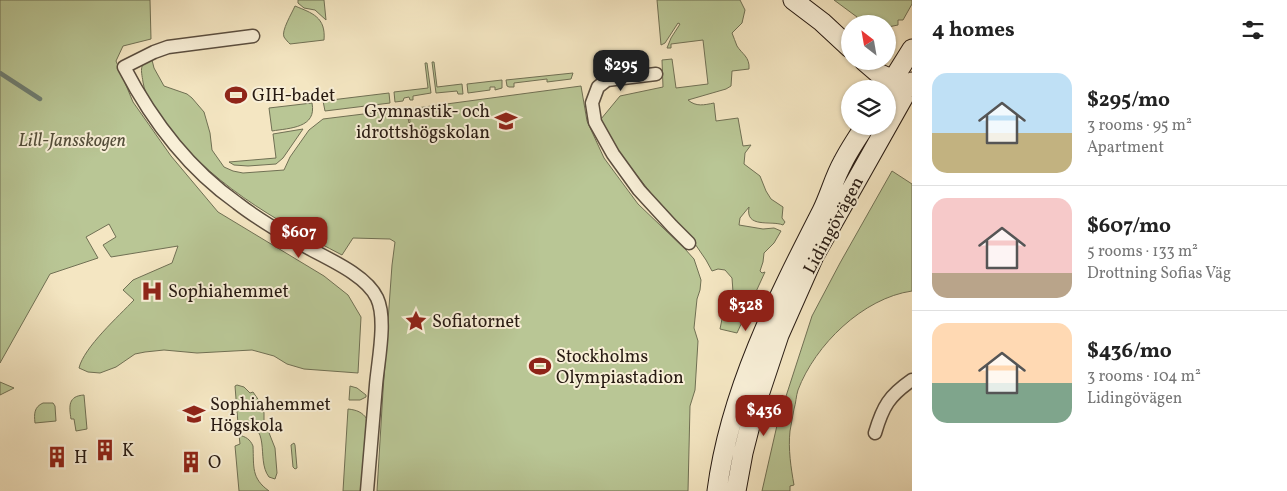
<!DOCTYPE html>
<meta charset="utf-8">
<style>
body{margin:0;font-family:Vollkorn,serif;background:#f6f6f6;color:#222;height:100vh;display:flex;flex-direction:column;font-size:19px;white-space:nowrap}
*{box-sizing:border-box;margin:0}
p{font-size:16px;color:#767676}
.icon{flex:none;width:28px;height:28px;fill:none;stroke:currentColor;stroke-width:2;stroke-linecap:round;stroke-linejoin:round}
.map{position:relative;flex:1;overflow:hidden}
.details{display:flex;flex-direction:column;background:#fff;width:375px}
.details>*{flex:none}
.needle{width:32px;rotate:329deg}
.controls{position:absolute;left:841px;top:15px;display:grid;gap:10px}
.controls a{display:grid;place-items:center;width:55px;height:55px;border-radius:50%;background:#fff;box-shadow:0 1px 4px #0004;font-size:25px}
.price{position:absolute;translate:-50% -42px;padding:0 11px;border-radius:10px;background:#8f2418;color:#fff;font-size:16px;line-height:32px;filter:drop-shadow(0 1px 2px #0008)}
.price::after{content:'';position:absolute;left:50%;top:30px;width:15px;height:11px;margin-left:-8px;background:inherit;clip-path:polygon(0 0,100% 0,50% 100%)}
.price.current{background:#222;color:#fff}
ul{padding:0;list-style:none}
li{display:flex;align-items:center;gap:15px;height:125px;padding:0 20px}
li+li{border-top:1px solid #e0e0e0}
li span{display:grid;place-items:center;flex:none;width:140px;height:100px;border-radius:15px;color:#555}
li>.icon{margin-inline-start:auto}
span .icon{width:60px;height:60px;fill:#fffc;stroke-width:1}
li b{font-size:21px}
h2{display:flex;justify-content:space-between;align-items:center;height:60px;padding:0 20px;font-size:21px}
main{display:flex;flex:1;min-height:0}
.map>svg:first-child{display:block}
.green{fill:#b9c695;stroke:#707054}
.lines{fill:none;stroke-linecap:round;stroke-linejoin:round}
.stream{stroke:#6e7e73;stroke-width:4.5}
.street-casing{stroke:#5b4e3f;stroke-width:15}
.secondary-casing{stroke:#281b13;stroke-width:21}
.street{stroke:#f8efd7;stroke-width:12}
.secondary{stroke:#f8efd7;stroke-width:19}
.labels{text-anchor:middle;stroke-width:4;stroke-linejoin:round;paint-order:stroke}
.poi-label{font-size:18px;fill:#281b13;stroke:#f8efd7;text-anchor:start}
.park-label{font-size:18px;font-style:italic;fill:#544e3a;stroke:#f8efd7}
.street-label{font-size:18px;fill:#281b13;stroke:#f8efd7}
</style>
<main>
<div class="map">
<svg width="912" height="491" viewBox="0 0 912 491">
<rect width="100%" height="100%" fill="#f4e6c2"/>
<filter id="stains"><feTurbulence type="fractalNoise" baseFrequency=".004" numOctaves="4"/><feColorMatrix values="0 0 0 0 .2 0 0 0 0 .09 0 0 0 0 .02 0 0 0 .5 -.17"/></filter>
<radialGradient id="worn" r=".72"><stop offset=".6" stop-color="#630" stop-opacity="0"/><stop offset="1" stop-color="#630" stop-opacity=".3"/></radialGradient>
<path class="green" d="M 0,0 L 150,0 L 151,39 L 123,46 L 116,61 L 133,102 L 171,156 L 218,212 L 324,276 L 348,295 L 361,317 L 358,373 L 304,369 L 287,364 L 274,356 L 252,350 L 197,353 L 164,350 L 145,352 L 135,354 L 116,367 L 100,373 L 88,372 L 79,368 C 84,347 119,316 134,300 L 123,290 L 133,280 L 172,263 L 178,246 L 111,257 L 103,245 L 116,237 L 109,224 L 86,237 L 98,258 L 50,274 L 0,363 Z
M 298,0 L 324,0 L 326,20 L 315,10 L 304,8 L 298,3 Z
M 657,0 L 740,0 L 745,10 L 742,23 L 732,33 C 734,37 735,42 737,46 C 742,54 750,57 749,69 L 732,71 L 731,86 L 726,89 L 688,100 C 696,107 704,105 714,103 L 716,121 L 738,118 L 743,146 L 751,145 L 745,153 L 744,164 L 760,176 L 766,191 L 771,199 L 783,207 L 782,218 L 785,222 L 783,225 C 771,220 745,229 749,207 L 740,218 L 739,225 L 763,229 L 774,228 L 781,231 L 774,243 L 764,253 L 763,262 L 760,271 L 762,273 L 765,272 L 737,333 L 720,329 L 725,304 L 735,304 L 735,292 L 733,292 L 732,278 L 725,270 L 718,269 L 712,271 L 706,260 L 693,241 L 675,224 L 625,160 L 611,141 L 601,119 L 620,96 L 663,87 L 662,60 L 672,59 L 676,88 L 708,84 L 703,40 L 671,44 L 671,48 L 667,48 L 671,38 L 680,24 L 678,23 L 665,43 L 661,45 Z
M 834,0 L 912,0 L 912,4 L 903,20 L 898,20 L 898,25 L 888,27 L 888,24 L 858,24 L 857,17 Z
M 295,6 C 312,13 326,17 324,40 L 290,44 C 288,42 286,40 284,37 C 281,31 292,13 295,6 Z
M 151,56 L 154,68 L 164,86 L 187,94 L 192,98 L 204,112 L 210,133 L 212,150 L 224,167 L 233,171 L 243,173 L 284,170 L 290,157 L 309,130 L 323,119 L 404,109 L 405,118 L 408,118 L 409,123 L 410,122 L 409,109 L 581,86 L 587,121 L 604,158 L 638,204 L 685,249 L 694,259 L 701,280 L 700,290 L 697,299 L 694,328 L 698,341 L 695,390 L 690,406 L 688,491 L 377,491 L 383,391 L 392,265 L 395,242 L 390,239 L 353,238 L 342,255 C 275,220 206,182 162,118 C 154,107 145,96 143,82 C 141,69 139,65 151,56 Z
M 432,62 L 434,62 L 437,87 L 462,84 L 463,94 L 458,94 L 457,91 L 436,93 Z
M 425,63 L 427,63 L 431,93 L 413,96 L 413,100 L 410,100 L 409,97 L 404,98 L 403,101 L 395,102 L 394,92 L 428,88 Z
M 573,73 L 571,79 L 547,82 L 547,79 L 514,83 L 514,87 L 509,87 L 507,86 L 506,80 Z
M 502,80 L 502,88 L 495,90 L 495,87 L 490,87 L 490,90 L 468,93 L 467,84 Z
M 389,93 L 390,103 L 325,111 L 323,101 Z
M 312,103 C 317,128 290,128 272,131 L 269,108 Z
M 303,129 L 283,158 L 276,164 L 248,166 L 234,165 L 229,162 L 276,158 L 273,134 Z
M 892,171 L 912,184 L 912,291 C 863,298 815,345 798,390 C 796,396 796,403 794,409 C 793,416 791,424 790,431 C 788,449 791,468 794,485 L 790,486 L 790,491 L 762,491 L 778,421 L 812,316 L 840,263 Z
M 0,382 L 14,388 L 0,395 Z
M 237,385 L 244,387 L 250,393 L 253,392 L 262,405 L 264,413 L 264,420 L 275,448 L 277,473 L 275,479 L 269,477 C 255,459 274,422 238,424 L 235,386 Z
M 350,386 L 357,388 L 366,395 L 366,397 L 360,400 L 349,400 Z
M 84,395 L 87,429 L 76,431 L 74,419 L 71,419 C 69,406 68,396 84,395 Z
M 43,403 L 53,403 L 55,406 L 56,421 L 35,423 C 34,414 34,407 43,403 Z
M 348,409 C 357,410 362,412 367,419 L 362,491 L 343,491 Z
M 239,435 C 246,437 250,439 253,446 C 254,467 251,478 269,491 L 239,491 L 235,446 L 240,444 Z
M 294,443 L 295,445 L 297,468 L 295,469 L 293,467 L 291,445 Z"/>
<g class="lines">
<path class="stream" d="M 0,73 L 40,99"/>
<g class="street-casing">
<path id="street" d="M 253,36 L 168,47 L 154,52 L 124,67 C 151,119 189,169 237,203 C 255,217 275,229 294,240 C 318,255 365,272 377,298 C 387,319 378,361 376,385 C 373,420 370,456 367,491
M 656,74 L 607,80 L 598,87 L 592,103 L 595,122 L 613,154 L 639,190 L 672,226 L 689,243
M 875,433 C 883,406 889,396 912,380"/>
</g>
<g class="secondary-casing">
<path id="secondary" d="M 793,0 L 822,22 L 850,48
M 864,61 L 878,73 L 909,87
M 887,89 L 912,49
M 717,491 C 730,391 777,299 822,211 C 830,195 834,178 843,162 C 849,150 857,138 865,126
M 736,491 L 743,453 L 754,410 L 779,335 L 814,256 L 912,82"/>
</g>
<use href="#street" class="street"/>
<use href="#secondary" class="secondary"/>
</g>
<defs>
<g id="stadium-bare" transform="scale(1.725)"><path d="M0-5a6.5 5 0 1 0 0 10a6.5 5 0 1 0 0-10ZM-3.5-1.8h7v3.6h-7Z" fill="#8f2418" stroke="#f8efd7" stroke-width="2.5" paint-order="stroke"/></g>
<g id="university-bare" transform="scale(1.725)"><path d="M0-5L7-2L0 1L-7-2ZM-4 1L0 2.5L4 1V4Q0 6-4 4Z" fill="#8f2418" stroke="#f8efd7" stroke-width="2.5" paint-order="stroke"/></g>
<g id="hospital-bare" transform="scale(1.725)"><path d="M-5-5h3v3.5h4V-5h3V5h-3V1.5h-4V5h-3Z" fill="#8f2418" stroke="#f8efd7" stroke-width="2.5" paint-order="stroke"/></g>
<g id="sight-bare" transform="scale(1.725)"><path d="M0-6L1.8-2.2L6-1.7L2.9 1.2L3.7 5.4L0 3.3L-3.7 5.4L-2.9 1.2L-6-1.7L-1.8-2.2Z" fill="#8f2418" stroke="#f8efd7" stroke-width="2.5" paint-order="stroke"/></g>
<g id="building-bare" transform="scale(1.725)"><path d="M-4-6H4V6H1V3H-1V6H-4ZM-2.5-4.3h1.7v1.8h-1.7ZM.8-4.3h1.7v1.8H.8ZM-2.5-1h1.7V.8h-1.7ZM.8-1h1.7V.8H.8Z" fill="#8f2418" stroke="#f8efd7" stroke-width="2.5" paint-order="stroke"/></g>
</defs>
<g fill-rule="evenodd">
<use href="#stadium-bare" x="236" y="95"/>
<use href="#university-bare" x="506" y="121"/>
<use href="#hospital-bare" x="152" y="291"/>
<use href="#sight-bare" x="416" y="321"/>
<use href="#stadium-bare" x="540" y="366"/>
<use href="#university-bare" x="194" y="414"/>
<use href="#building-bare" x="105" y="450"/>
<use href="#building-bare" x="57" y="457"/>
<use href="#building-bare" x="191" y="462"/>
</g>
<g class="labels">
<g class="poi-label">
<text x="252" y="101">GIH-badet</text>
<text x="490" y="117" text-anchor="end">Gymnastik- och<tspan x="490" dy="21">idrottshögskolan</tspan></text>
<text x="168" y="297">Sophiahemmet</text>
<text x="432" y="327">Sofiatornet</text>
<text x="556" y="362">Stockholms<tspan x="556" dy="21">Olympiastadion</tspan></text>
<text x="210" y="410">Sophiahemmet<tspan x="210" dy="21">Högskola</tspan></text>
<text x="122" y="456">K</text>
<text x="74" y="463">H</text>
<text x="208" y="468">O</text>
</g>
<g class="park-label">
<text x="72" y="146">Lill-Jansskogen</text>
</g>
<g class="street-label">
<text transform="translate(833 225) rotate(-62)" y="6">Lidingövägen</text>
</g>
</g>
<rect width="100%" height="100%" filter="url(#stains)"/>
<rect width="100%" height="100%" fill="url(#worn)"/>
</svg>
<div class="controls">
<a><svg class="needle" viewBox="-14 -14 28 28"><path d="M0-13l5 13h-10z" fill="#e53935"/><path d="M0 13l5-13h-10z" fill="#767676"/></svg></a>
<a><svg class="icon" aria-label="layers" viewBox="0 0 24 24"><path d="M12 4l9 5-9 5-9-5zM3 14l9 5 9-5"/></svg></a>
</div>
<b class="price current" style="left:621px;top:92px">$295</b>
<b class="price" style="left:299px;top:259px">$607</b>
<b class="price" style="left:746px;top:332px">$328</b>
<b class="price" style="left:764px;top:437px">$436</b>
</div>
<section class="details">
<h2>4 homes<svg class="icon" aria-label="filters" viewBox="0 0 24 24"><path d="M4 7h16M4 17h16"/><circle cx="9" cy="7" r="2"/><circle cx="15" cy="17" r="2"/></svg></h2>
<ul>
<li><span style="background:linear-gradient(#bfe0f5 60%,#c2b280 0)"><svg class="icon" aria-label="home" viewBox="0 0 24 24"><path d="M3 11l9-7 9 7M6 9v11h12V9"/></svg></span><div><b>$295/mo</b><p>3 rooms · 95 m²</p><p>Apartment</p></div></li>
<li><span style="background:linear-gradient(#f6c9c9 75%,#b9a48a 0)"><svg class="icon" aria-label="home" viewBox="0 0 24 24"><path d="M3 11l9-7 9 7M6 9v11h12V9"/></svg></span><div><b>$607/mo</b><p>5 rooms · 133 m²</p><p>Drottning Sofias Väg</p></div></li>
<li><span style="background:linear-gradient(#ffd9b3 60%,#7fa58c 0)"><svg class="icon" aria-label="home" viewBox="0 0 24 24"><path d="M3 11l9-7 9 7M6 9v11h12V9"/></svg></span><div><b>$436/mo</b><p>3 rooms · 104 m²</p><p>Lidingövägen</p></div></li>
</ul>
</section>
</main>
